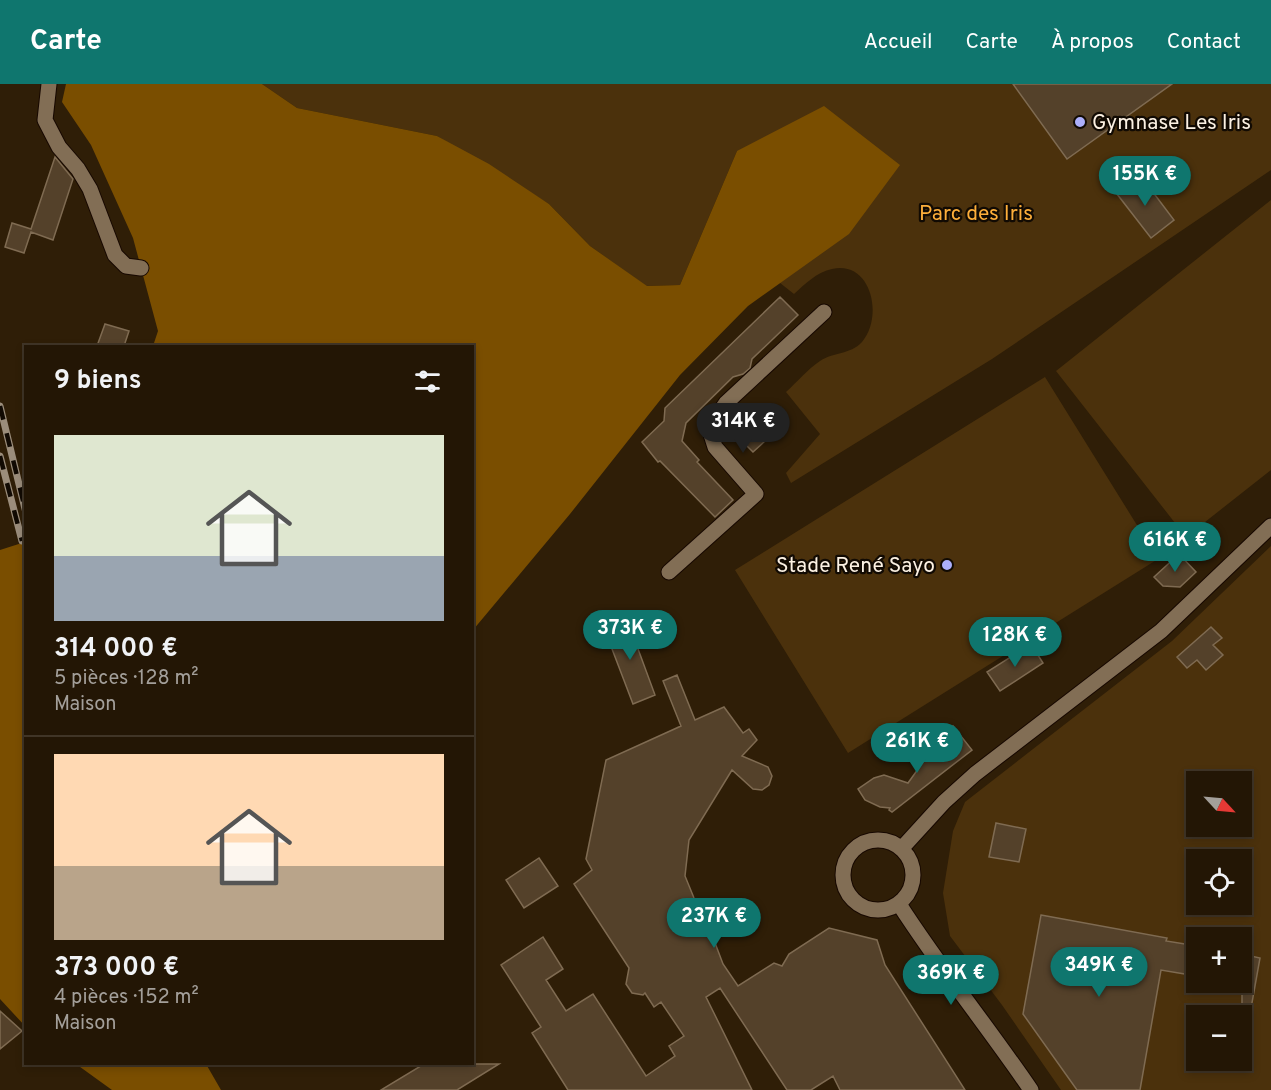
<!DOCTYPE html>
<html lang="fr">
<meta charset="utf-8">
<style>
body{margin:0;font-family:Overpass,sans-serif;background:#2f2313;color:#f1f3f6;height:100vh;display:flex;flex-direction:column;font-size:22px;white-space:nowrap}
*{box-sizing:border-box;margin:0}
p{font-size:20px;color:#a39f9a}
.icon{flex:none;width:33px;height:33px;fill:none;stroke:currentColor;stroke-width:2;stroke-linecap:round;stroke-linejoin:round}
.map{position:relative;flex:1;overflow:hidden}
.panel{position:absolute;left:24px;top:261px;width:450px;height:720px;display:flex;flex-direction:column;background:#231605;border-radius:0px;box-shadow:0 3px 9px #0003,0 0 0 2px #403527}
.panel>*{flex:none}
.needle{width:39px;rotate:116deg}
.controls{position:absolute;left:1186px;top:687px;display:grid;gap:12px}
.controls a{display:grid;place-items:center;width:66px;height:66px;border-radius:0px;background:#231605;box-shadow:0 3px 9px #0003,0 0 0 2px #403527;font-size:30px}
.price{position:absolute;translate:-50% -51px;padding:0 14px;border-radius:21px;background:#0f766e;color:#fff;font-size:20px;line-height:39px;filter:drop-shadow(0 2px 3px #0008)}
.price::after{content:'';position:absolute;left:50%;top:36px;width:18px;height:14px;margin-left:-9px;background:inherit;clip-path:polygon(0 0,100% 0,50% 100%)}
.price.active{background:#222;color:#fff}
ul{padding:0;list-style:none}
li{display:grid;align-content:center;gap:12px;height:318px;padding:0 30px}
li+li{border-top:2px solid #403527}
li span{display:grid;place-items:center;height:186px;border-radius:0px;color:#555}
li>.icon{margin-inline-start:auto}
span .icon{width:108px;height:108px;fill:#fffc;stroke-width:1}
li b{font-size:26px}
h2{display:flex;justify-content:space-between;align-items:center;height:72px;padding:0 30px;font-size:26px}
header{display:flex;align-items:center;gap:36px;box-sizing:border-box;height:84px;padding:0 30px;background:#0f766e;color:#fff}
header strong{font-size:28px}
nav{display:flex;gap:33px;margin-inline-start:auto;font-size:21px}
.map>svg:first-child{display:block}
.green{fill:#4b310c;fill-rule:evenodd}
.forest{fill:#7a4e00}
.building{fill:#54412a;stroke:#7f6b52;stroke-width:1.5}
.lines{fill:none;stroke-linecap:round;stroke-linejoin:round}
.minor-casing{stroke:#170800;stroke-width:17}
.minor{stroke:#826e55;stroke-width:15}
.rail-casing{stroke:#9b8d7b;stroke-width:7}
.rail{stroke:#110a03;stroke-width:4.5;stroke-dasharray:14;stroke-linecap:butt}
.poi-dot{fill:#acaffb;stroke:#110a03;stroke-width:2}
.labels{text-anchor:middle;stroke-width:4.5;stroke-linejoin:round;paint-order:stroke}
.poi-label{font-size:21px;fill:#fcf1e3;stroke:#110a03;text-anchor:start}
.park-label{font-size:21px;fill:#fdae3a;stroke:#110a03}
</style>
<header>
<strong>Carte</strong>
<nav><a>Accueil</a><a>Carte</a><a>À propos</a><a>Contact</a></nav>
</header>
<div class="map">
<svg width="1271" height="1006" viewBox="0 0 1271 1006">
<rect width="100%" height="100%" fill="#2f1e07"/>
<path class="green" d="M 262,0 L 1271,0 L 1271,86 L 992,275 L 791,399 L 786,389 L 820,350 L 786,308 C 797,298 808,285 820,277 C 833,268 850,271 862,258 C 884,232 871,176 832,185 C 817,188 805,200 794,210 L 738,166 L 737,67 L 680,201 L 646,202 L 590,162 L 549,120 L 437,52 L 297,24 Z
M 1271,116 L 1271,386 L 1186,453 L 1056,287 Z
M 1045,293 L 1158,475 L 848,669 L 735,486 Z
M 1271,462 L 1271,1006 L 1061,1006 L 1002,921 L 950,852 L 943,809 L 953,747 L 965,718 L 1172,557 ZM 1197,698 L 1242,698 L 1242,742 L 1197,742 ZM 1197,776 L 1242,776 L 1242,820 L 1197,820 ZM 1197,854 L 1242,854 L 1242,898 L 1197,898 ZM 1197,932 L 1242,932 L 1242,976 L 1197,976 Z"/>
<path class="forest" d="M 66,0 L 262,0 L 297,24 L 437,52 L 489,80 L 549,120 L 590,162 L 647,202 L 680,201 L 737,67 L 824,22 L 900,81 L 849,150 L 748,222 L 680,291 L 570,430 L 473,546 L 472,262 L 153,262 L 158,247 L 133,154 L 91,61 L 62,18 Z
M 25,458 L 26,458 L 25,942 L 0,915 L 0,466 Z
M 76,980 L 206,980 L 221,1006 L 112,1006 Z"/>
<path class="building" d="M 1013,0 L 1172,0 L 1067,75 Z
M 55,73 L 73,95 L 53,156 L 31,148 L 24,169 L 5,163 L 12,139 L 31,145 Z
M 1140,91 L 1174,136 L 1151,154 L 1117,110 Z
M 780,213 L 798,231 L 752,275 L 750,284 L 743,290 L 733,293 L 686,339 L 682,357 L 699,376 L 697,378 L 733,416 L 715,433 L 660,377 L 658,378 L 642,358 L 664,337 L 665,324 Z
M 105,240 L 129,247 L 124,262 L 97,262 Z
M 762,330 L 777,346 L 753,368 L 736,351 L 753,334 L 755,336 Z
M 1179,470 L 1196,488 L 1180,503 L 1163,502 L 1154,493 Z
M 627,535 L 655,611 L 633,620 L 604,544 Z
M 1211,543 L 1222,554 L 1213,561 L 1223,571 L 1206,586 L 1197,576 L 1187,584 L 1177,573 Z
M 1031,560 L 1043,579 L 1000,607 L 987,588 Z
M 677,591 L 695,636 L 724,623 L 743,649 L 749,645 L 757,656 L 742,672 L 768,683 L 772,692 L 769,701 L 762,706 L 753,705 L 732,686 L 689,756 L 685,792 L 694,814 L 709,843 L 723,880 L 738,902 L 774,879 L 782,882 L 789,870 L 829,844 L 877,856 L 885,881 L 965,1006 L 840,1006 L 833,992 L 811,1006 L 787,1006 L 720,904 L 706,913 L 752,1006 L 568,1006 L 532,949 L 541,943 L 501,881 L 543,853 L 563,885 L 546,896 L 566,927 L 593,910 L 646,992 L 675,972 L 669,962 L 684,952 L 661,918 L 654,923 L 645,909 L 643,911 L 632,909 L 626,900 L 629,884 L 574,800 L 592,786 L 586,775 L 606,676 L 681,642 L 663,597 Z
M 953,642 L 972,666 L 892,728 L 889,726 L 890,724 L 880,723 L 865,716 L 858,705 L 874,694 L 884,691 L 908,699 L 936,660 Z
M 996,739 L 1026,745 L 1019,778 L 989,773 Z
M 539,774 L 558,802 L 524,824 L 506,796 Z
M 1041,831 L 1167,854 L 1166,857 L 1197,862 L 1197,892 L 1161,886 L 1140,1006 L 1077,1006 L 1023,930 Z
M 1242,870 L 1260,874 L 1250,930 L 1242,929 Z
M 0,927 L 22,947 L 0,965 Z
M 424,980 L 499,980 L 457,1006 L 381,1006 Z"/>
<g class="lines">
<g class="minor-casing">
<path id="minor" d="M 49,0 L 45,36 L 59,63 L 78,85 L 90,105 L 115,171 L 126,182 L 141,184
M 669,488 L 756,410 L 715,363 L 709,344 L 726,319 L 824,228
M843 791a35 35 0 1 1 70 0a35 35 0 1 1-70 0Z
M 902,764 L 944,718 L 975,690 L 1161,547 L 1271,442
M 899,820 C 940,884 988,943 1031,1006"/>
</g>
<use href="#minor" class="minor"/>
<g class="rail-casing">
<path id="rail" d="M 0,322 L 26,429
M 0,372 L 22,457"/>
</g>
<use href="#rail" class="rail"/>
</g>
<g class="poi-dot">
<circle cx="1080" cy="38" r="6"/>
<circle cx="947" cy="481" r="6"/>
</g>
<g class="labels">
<g class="poi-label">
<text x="1092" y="45">Gymnase Les Iris</text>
<text x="935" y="488" text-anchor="end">Stade René Sayo</text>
</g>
<g class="park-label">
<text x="976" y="136">Parc des Iris</text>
</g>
</g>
</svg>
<div class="controls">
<a><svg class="needle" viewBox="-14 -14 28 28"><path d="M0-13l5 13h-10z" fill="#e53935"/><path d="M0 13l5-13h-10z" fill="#a39f9a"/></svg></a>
<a><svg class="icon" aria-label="locate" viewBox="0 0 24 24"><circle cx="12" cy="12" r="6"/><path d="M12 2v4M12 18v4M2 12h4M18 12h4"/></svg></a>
<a>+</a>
<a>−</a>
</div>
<b class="price" style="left:1145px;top:123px">155K €</b>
<b class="price active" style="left:743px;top:370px">314K €</b>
<b class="price" style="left:1175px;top:489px">616K €</b>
<b class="price" style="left:630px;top:577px">373K €</b>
<b class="price" style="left:1015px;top:584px">128K €</b>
<b class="price" style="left:917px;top:690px">261K €</b>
<b class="price" style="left:714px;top:865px">237K €</b>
<b class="price" style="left:1099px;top:914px">349K €</b>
<b class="price" style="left:951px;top:922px">369K €</b>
<section class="panel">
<h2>9 biens<svg class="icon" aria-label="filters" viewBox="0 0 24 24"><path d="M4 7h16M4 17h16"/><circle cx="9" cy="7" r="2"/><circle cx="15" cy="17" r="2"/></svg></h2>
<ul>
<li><span style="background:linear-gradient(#dfe7d0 65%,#9aa5b1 0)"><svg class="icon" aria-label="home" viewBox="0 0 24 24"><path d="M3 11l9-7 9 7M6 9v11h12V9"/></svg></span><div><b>314 000 €</b><p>5 pièces · 128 m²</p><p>Maison</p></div></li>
<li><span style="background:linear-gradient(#ffd9b3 60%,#b9a48a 0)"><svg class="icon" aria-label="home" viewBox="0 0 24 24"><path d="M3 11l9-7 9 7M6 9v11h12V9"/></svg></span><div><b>373 000 €</b><p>4 pièces · 152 m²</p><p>Maison</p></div></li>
</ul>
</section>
</div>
